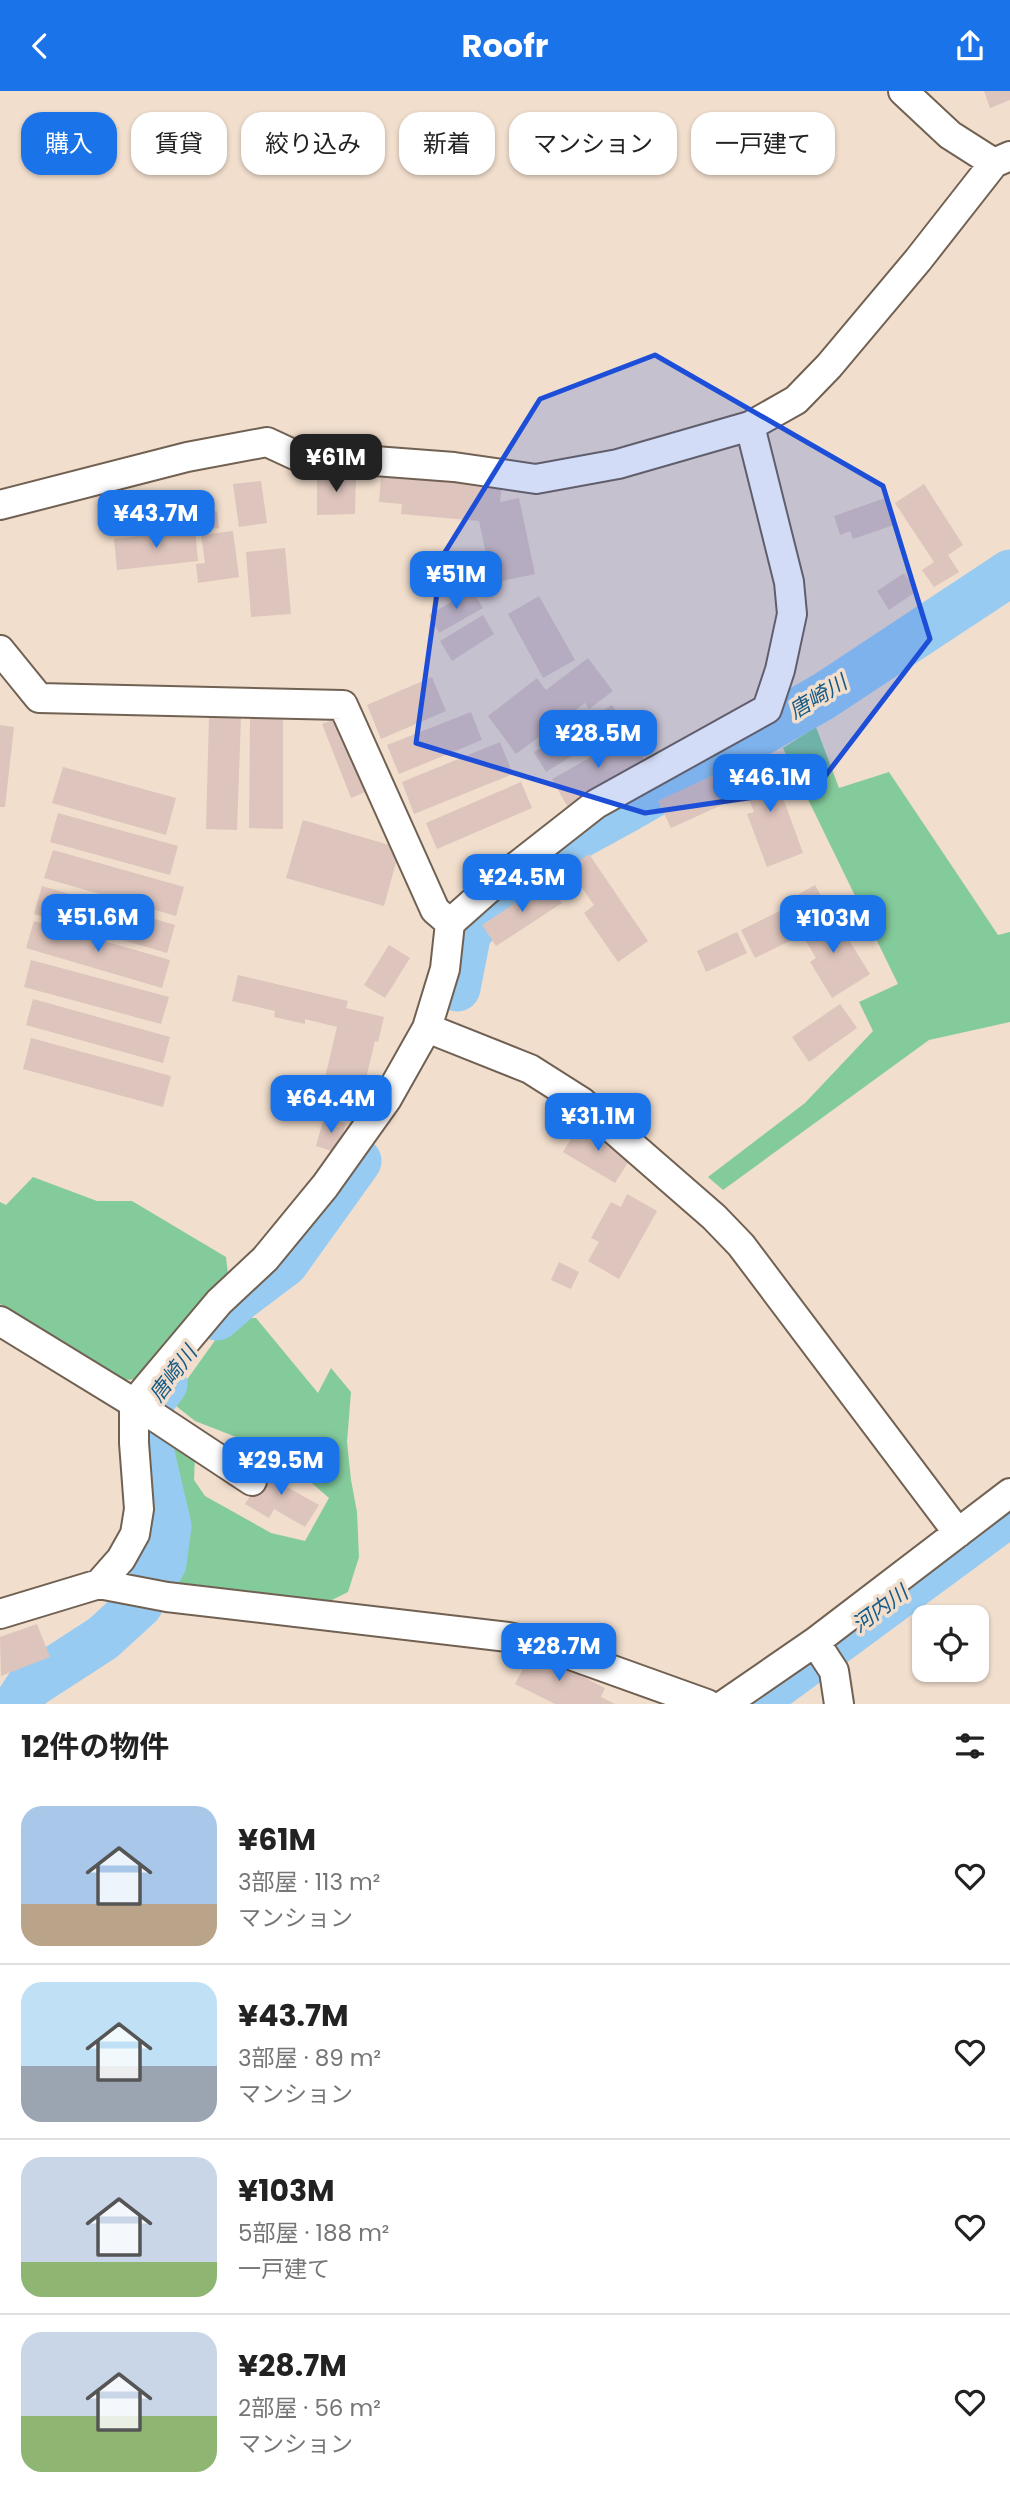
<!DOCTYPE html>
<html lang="ja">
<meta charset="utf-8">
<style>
body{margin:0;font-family:Poppins,"Noto Sans JP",sans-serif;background:#f6f6f6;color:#222;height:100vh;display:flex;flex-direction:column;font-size:26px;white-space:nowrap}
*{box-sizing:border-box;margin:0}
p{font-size:23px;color:#767676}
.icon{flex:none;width:38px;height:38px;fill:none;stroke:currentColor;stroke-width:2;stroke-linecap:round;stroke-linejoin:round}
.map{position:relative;height:1613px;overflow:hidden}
.panel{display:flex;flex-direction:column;background:#fff;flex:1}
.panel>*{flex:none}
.top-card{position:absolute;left:21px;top:21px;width:970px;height:63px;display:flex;gap:14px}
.controls{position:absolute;left:912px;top:1514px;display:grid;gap:14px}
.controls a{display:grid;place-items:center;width:77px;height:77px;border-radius:14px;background:#fff;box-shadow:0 2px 5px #0004;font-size:35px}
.price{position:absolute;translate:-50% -60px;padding:0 16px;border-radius:14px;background:#1a73e8;color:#fff;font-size:23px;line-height:46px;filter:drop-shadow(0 2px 4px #0008)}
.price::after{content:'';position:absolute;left:50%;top:42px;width:21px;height:16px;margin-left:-10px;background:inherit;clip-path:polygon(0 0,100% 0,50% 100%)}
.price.current{background:#222;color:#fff}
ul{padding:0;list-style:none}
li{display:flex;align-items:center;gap:21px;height:175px;padding:0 21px}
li+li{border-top:2px solid #e0e0e0}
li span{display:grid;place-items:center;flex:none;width:196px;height:140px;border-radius:21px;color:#555}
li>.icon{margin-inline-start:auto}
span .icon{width:84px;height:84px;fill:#fffc;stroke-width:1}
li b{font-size:30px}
h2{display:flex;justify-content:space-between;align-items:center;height:84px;padding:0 21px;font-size:30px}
.tag{padding:0 24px;border-radius:21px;background:#fff;box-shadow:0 2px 5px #0004;font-size:24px;line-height:63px}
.tag.current{background:#1a73e8;color:#fff}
header{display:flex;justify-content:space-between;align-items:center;height:91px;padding:0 21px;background:#1a73e8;color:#fff;font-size:32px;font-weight:700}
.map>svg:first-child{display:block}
.green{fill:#84cb9c}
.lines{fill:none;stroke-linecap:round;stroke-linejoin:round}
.river{stroke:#97cbf2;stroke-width:47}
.building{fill:#ddc4bc}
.minor-casing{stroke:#716152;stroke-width:32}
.minor{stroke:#fff;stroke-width:28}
.marked{fill:#1d4ed8;fill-opacity:0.2;stroke:#1d4ed8;stroke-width:5;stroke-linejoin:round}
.labels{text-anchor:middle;stroke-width:7;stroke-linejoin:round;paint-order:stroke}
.water-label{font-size:21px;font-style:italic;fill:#155b85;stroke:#f1decd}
</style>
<header><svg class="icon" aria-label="back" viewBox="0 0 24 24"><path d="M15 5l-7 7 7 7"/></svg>Roofr<svg class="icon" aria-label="share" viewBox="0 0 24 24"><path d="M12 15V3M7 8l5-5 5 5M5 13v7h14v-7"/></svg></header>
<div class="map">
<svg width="1010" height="1613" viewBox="0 0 1010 1613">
<rect width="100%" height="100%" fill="#f1decd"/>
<path class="green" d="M 816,636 L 839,697 L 889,681 L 998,844 L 1010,841 L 1010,931 L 929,949 L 723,1099 L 708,1086 L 805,1012 L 873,940 L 859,911 L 898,893 L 783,657 Z
M 33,1086 L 97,1110 L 132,1110 L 226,1166 L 228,1183 L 141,1288 L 123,1289 L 0,1213 L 0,1111 L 6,1114 Z
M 231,1227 L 256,1227 L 318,1302 L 331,1277 L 351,1301 L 347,1351 L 351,1389 L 357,1421 L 359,1466 L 348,1501 L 324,1513 L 131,1489 L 149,1414 L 167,1384 L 156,1353 L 157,1342 L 195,1366 L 194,1389 L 205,1405 L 271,1442 L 305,1450 L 329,1407 L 306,1387 L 311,1367 L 278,1346 L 249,1351 L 195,1330 L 171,1311 Z"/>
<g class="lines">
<path class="river" d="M 457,897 L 468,841 L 498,811 L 579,744 L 623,720 L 824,605 L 1010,482
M 217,1226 L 240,1206 L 285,1172 L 358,1070
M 17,1613 L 29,1595 L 103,1547 L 139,1514 L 163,1472 L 168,1435 L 144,1332 L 151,1310 L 164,1293
M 751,1613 L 1010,1422"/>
</g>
<path class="building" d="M 984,0 L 1010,0 L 1010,9 L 990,17 Z
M 317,383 L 356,383 L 355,423 L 317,424 Z
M 381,385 L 502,395 L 500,411 L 519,407 L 535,483 L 492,492 L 479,430 L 401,423 L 402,413 L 379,411 Z
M 261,390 L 267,432 L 239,436 L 233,393 Z
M 924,393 L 963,454 L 948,464 L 959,481 L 934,496 L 922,479 L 934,471 L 895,412 Z
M 150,399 L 153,428 L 117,431 L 115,402 Z
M 885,407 L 894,434 L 853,448 L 850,440 L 840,444 L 834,425 Z
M 217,420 L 219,437 L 200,439 L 198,422 Z
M 191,421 L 192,431 L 174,432 L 173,423 Z
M 195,438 L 198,470 L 117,479 L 114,448 Z
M 233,440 L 239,486 L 198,492 L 196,473 L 205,472 L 201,444 Z
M 285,457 L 291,523 L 251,526 L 246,461 Z
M 904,482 L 917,500 L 889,519 L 877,500 Z
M 472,499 L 483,517 L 439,542 L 429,524 Z
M 539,505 L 575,569 L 543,587 L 508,523 Z
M 483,524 L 494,543 L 452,570 L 440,550 Z
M 588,567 L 613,600 L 589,618 L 585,612 L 516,663 L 488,625 L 537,587 L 546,599 Z
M 432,586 L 446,620 L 381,648 L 367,614 Z
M 612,614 L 624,633 L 546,681 L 534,661 Z
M 471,621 L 482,649 L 399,683 L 387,654 Z
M 209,625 L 241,626 L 237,739 L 206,738 Z
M 341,626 L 370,699 L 351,707 L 322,633 Z
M 250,628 L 283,628 L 283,738 L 249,737 Z
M 0,634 L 14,636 L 5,716 L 0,716 Z
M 630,644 L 645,670 L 567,715 L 552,688 Z
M 500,651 L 513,683 L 414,723 L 402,691 Z
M 769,668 L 803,762 L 767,776 L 747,723 L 754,721 L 738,679 Z
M 63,676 L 176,707 L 166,744 L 52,712 Z
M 722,680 L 735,708 L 671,737 L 658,710 Z
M 521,691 L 532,717 L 437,758 L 426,732 Z
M 58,722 L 178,755 L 170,784 L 50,751 Z
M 303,729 L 400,757 L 384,815 L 286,787 Z
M 53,759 L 184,796 L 176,825 L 44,787 Z
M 589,763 L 648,850 L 618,871 L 584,822 L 594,814 L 580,794 L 570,801 L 558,784 Z
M 547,791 L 562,812 L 496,855 L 482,834 Z
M 815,794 L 825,812 L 804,824 L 794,806 Z
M 42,795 L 175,834 L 167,862 L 34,823 Z
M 782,819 L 796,847 L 755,867 L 741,839 Z
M 830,819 L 870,883 L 832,907 L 810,871 L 816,867 L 799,838 Z
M 34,830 L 170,869 L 162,897 L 26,857 Z
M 737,841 L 747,862 L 706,881 L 697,860 Z
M 389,854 L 410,867 L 385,907 L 364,894 Z
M 31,869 L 169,906 L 161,933 L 24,896 Z
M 238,884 L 348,910 L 346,917 L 384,926 L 378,951 L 375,950 L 362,1004 L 323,995 L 337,936 L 305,928 L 305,933 L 274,926 L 275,920 L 232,910 Z
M 33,908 L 170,946 L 163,972 L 26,934 Z
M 840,913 L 857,937 L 809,971 L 792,946 Z
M 31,947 L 171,985 L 163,1016 L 23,978 Z
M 324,1026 L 346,1032 L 337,1062 L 316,1055 Z
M 581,1031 L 634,1062 L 615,1092 L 563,1061 Z
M 627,1103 L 657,1120 L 619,1188 L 588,1170 L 599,1151 L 591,1147 L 611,1111 L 621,1116 Z
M 559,1171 L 579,1181 L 571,1198 L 551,1189 Z
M 272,1370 L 295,1383 L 287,1396 L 319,1414 L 305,1436 L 274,1418 L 269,1427 L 245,1413 Z
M 37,1533 L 50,1566 L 1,1585 L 0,1546 Z
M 532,1560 L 605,1597 L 601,1606 L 615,1613 L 555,1613 L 515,1593 Z"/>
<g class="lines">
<g class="minor-casing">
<path id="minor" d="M 903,0 L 950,44 L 994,72
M 0,414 L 187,366 L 267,351 L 295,364 L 454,376 L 536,388 L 618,373 L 750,335 L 796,309 L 829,275 L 918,169 L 994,72 L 1010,65
M 0,559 L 39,607 L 343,614 L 435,819 L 450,832
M 427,937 L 530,978 L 582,1011 L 714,1126 L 741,1154 L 958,1442
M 0,1230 L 134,1312 L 252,1390
M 99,1493 L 121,1468 L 135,1443 L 139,1418 L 134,1352 L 134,1312 L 219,1211 L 265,1168 L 325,1095 L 387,1008 L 427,937 L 445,878 L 450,832 L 494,793 L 596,713 L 767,618 L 780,579 L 792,523 L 789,491 L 750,335
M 0,1523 L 99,1493 L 167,1506 L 508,1546 L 537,1552 L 707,1613
M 815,1551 L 834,1580 L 839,1613
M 725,1613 L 815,1551 L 1010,1402"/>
</g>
<use href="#minor" class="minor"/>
</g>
<path class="marked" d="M 655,264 L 883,395 L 930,548 L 816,697 L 645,722 L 416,652 L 442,466 L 540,308 Z"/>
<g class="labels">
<g class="water-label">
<text transform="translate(818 606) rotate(-31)" y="7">唐崎川</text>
<text transform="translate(173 1283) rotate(-53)" y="7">唐崎川</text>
<text transform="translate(880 1518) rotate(-36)" y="7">河内川</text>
</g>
</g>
</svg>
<div class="controls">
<a><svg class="icon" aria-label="locate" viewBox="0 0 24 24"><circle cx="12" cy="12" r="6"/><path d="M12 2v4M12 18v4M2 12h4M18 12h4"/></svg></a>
</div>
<b class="price current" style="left:336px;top:403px">¥61M</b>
<b class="price" style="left:156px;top:459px">¥43.7M</b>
<b class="price" style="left:456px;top:520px">¥51M</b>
<b class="price" style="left:598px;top:679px">¥28.5M</b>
<b class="price" style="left:770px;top:723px">¥46.1M</b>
<b class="price" style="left:522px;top:823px">¥24.5M</b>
<b class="price" style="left:98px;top:863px">¥51.6M</b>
<b class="price" style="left:833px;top:864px">¥103M</b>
<b class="price" style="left:331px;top:1044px">¥64.4M</b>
<b class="price" style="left:598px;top:1062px">¥31.1M</b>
<b class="price" style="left:281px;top:1406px">¥29.5M</b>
<b class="price" style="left:559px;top:1592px">¥28.7M</b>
<div class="top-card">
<a class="tag current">購入</a>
<a class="tag">賃貸</a>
<a class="tag">絞り込み</a>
<a class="tag">新着</a>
<a class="tag">マンション</a>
<a class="tag">一戸建て</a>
</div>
</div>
<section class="panel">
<h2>12件の物件<svg class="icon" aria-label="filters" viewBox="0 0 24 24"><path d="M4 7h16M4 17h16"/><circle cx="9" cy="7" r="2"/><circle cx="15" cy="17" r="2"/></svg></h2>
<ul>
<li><span style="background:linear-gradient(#a9c7e8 70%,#b9a48a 0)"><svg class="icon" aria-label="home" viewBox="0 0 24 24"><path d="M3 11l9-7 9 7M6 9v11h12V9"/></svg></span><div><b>¥61M</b><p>3部屋 · 113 m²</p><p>マンション</p></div><svg class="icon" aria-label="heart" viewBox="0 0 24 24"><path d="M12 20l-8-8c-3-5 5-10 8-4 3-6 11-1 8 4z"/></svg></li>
<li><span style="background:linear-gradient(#bfe0f5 60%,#9aa5b1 0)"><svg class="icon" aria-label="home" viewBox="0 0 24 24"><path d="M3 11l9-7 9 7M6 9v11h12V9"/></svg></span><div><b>¥43.7M</b><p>3部屋 · 89 m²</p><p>マンション</p></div><svg class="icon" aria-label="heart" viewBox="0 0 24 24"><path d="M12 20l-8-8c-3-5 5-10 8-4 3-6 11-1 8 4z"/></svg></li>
<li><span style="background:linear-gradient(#c9d6e8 75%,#8fb573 0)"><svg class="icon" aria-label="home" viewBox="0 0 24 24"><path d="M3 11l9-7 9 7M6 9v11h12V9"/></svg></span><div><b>¥103M</b><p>5部屋 · 188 m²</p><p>一戸建て</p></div><svg class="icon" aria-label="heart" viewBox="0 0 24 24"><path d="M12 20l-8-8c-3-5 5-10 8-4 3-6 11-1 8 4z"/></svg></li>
<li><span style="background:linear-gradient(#c9d6e8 60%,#8fb573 0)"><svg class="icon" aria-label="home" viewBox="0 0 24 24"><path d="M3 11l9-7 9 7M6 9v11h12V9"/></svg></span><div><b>¥28.7M</b><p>2部屋 · 56 m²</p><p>マンション</p></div><svg class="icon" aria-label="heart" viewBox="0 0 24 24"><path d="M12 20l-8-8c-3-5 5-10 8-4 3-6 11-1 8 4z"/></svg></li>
</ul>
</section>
